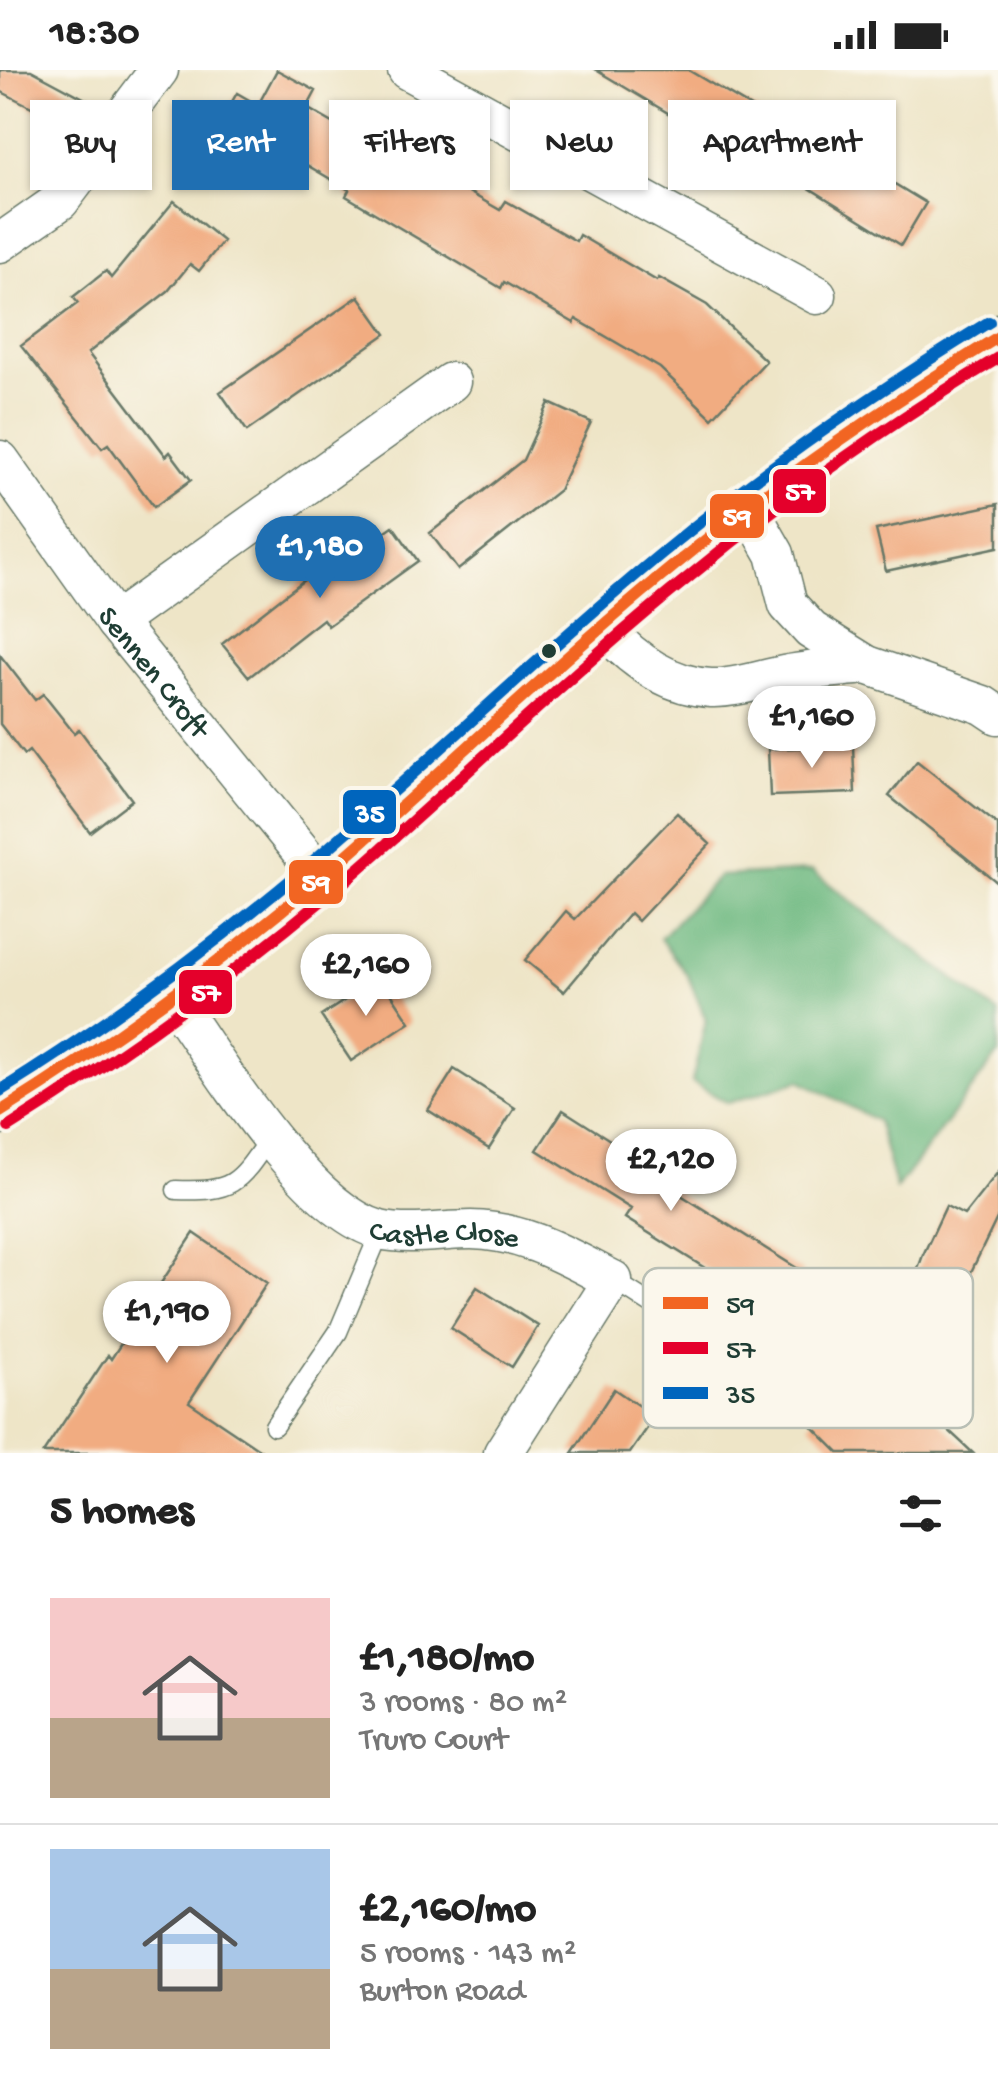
<!DOCTYPE html>
<meta charset="utf-8">
<style>
body{margin:0;font-family:"Gochi Hand",sans-serif;background:#f6f6f6;color:#222;height:100vh;display:flex;flex-direction:column;font-size:38px;white-space:nowrap}
*{box-sizing:border-box;margin:0}
p{font-size:32px;color:#767676}
.icon{flex:none;width:55px;height:55px;fill:none;stroke:currentColor;stroke-width:2;stroke-linecap:round;stroke-linejoin:round}
.map{position:relative;height:1383px;overflow:hidden}
.side{display:flex;flex-direction:column;background:#fff;flex:1}
.side>*{flex:none}
.top-card{position:absolute;left:30px;top:30px;width:940px;height:90px;display:flex;gap:20px}
.price{position:absolute;translate:-50% -85px;padding:0 22px;border-radius:35px;background:#fff;color:#222;font-size:32px;line-height:65px;filter:drop-shadow(0 2px 5px #0008)}
.price::after{content:'';position:absolute;left:50%;top:60px;width:30px;height:22px;margin-left:-15px;background:inherit;clip-path:polygon(0 0,100% 0,50% 100%)}
.price.selected{background:#1f6fb2;color:#fff}
ul{padding:0;list-style:none}
li{display:flex;align-items:center;gap:30px;height:250px;padding:0 50px}
li+li{border-top:2px solid #e0e0e0}
li span{display:grid;place-items:center;flex:none;width:280px;height:200px;border-radius:0px;color:#555}
li>.icon{margin-inline-start:auto}
span .icon{width:120px;height:120px;fill:#fffc;stroke-width:1}
li b{font-size:42px}
h2{display:flex;justify-content:space-between;align-items:center;height:120px;padding:0 50px;font-size:42px}
.pill{padding:0 35px;border-radius:0px;background:#fff;box-shadow:0 2px 8px #0004;font-size:35px;line-height:90px}
.pill.selected{background:#1f6fb2;color:#fff}
.status{display:flex;justify-content:space-between;align-items:center;height:70px;padding:0 50px;background:#fff;direction:ltr}
.status svg{height:28px;fill:currentColor}
.map>svg:first-child{display:block}
.forest{fill:#6fba82;stroke:#477c5b;stroke-width:2.5}
.building{fill:#f1ac81}
.lines{fill:none;stroke-linecap:round;stroke-linejoin:round}
.service-casing{stroke:#677867;stroke-width:21}
.minor-casing{stroke:#677867;stroke-width:41}
.tertiary-casing{stroke:#677867;stroke-width:49}
.service{stroke:#fff;stroke-width:18}
.minor{stroke:#fff;stroke-width:38}
.tertiary{stroke:#fff;stroke-width:45}
.bus-1-casing{stroke:#fbf7ec;stroke-width:20}
.bus-2-casing{stroke:#fbf7ec;stroke-width:20}
.bus-3-casing{stroke:#fbf7ec;stroke-width:20}
.bus-1{stroke:#f26522;stroke-width:12}
.bus-2{stroke:#e4002b;stroke-width:12}
.bus-3{stroke:#0065bd;stroke-width:12}
.bus-dot{fill:#1f3d34;stroke:#fbf7ec;stroke-width:4}
.labels{text-anchor:middle;stroke-width:9;stroke-linejoin:round;paint-order:stroke}
.street-label{font-size:30px;fill:#1f3d34;stroke:#fbf7ec}
.key{fill:#fbf7ec;stroke:#b9bfb5;stroke-width:2.5}
.key-label{font-size:28px;fill:#1f3d34}
.line-badge{stroke:#fbf7ec;stroke-width:4}
.badge-label{font-size:28px;text-anchor:middle;font-weight:bold;fill:#fff}
</style>
<div class="status"><b>18:30</b><svg viewBox="0 0 49 12"><path d="M0 12V9h3v3zM5 12V6h3v6zM10 12V3h3v9zM15 12V0h3v12zM26 1h20v11H26zM47 4h2v5h-2z"/></svg></div>
<div class="map">
<svg width="998" height="1383" viewBox="0 0 998 1383">
<rect width="100%" height="100%" fill="#fbf7ec"/>
<filter id="ink" filterUnits="userSpaceOnUse"><feTurbulence type="fractalNoise" baseFrequency=".01" numOctaves="2"/><feDisplacementMap in="SourceGraphic" scale="20" xChannelSelector="R" yChannelSelector="G"/><feConvolveMatrix kernelMatrix="1 2 1 2 8 2 1 2 1" color-interpolation-filters="sRGB"/></filter>
<filter id="wash" filterUnits="userSpaceOnUse"><feTurbulence type="fractalNoise" baseFrequency=".0048" numOctaves="4" result="noise"/><feDisplacementMap in="SourceGraphic" scale="40" xChannelSelector="R" yChannelSelector="G"/><feGaussianBlur stdDeviation="2.25" result="paint"/><feColorMatrix in="noise" values="0 0 0 0 0 0 0 0 0 0 0 0 0 0 0 0 0 1.4 0 .05"/><feComposite in="paint" operator="in"/></filter>
<g filter="url(#wash)">
<rect width="100%" height="100%" fill="#eee5c7"/>
<path class="forest" d="M 812,801 L 998,943 L 998,984 L 896,1119 L 877,1051 L 800,1010 L 728,1033 L 692,1012 L 706,950 L 688,906 L 660,868 L 719,806 Z"/>
<g id="blocks">
<path class="building" d="M 0,0 L 31,0 L 102,38 L 83,63 L 0,21 Z
M 277,0 L 316,21 L 307,38 L 409,97 L 413,90 L 500,140 L 506,131 L 576,171 L 579,165 L 657,211 L 659,208 L 707,235 L 766,291 L 712,348 L 660,298 L 576,249 L 574,253 L 504,212 L 501,218 L 346,126 L 349,120 L 283,81 L 277,91 L 217,58 L 237,23 L 258,35 Z
M 596,0 L 688,0 L 795,63 L 799,56 L 926,133 L 901,175 L 745,78 L 740,86 Z
M 174,131 L 223,171 L 199,201 L 190,194 L 168,221 L 88,283 L 166,386 L 170,382 L 191,410 L 154,437 L 108,374 L 102,378 L 21,276 L 78,233 L 73,227 L 106,201 L 111,208 Z
M 359,226 L 386,264 L 247,361 L 220,322 Z
M 549,333 L 591,352 L 559,420 L 458,500 L 430,463 L 523,390 Z
M 998,434 L 998,477 L 886,501 L 876,460 Z
M 393,456 L 418,491 L 328,556 L 323,549 L 249,607 L 222,574 L 322,496 L 327,503 Z
M 0,585 L 35,630 L 43,624 L 74,663 L 79,659 L 132,730 L 90,762 L 29,681 L 24,685 L 0,654 Z
M 853,676 L 855,723 L 770,726 L 768,679 Z
M 917,691 L 998,755 L 998,813 L 889,726 Z
M 677,743 L 710,774 L 638,851 L 630,843 L 564,922 L 525,890 L 566,841 L 575,849 Z
M 380,907 L 410,952 L 351,991 L 321,946 Z
M 454,999 L 515,1038 L 489,1079 L 428,1040 Z
M 563,1040 L 624,1079 L 619,1086 L 803,1202 L 777,1243 L 625,1148 L 631,1139 L 537,1080 Z
M 998,1102 L 998,1146 L 971,1202 L 951,1256 L 904,1238 L 923,1185 L 946,1136 L 964,1145 Z
M 194,1163 L 267,1213 L 189,1332 L 265,1383 L 43,1383 L 108,1285 L 111,1289 Z
M 477,1217 L 538,1256 L 512,1297 L 451,1258 Z
M 886,1273 L 914,1300 L 900,1315 L 973,1383 L 839,1383 L 809,1353 Z
M 614,1319 L 655,1347 L 630,1383 L 572,1383 Z"/>
</g>
</g>
<g filter="url(#ink)">
<use href="#blocks" fill-opacity="0" stroke="#677867" stroke-width="2.5"/>
<g class="lines">
<g class="service-casing">
<path id="service" d="M 176,1120 C 234,1122 238,1114 270,1067
M 613,1210 L 715,1275
M 274,1356 L 338,1262 L 381,1160"/>
</g>
<g class="minor-casing">
<g id="minor">
<path d="M 407,0 L 817,225"/>
<path d="M 0,173 L 60,131 L 159,0"/>
<path id="s1" d="M 0,390 L 115,552 L 322,807"/>
<path d="M 748,437 L 775,484 L 788,535 L 811,560 L 867,595 L 983,635 L 998,645"/>
<path d="M 115,552 L 451,312"/>
<path d="M 604,558 C 632,589 668,616 711,618 C 736,619 764,608 789,604 C 814,599 841,598 867,595"/>
<path id="s2" d="M 170,925 C 215,989 305,1140 380,1160 C 408,1167 443,1160 471,1160 C 526,1161 566,1186 613,1210 L 503,1383"/>
</g>
</g>
<g class="tertiary-casing">
<path id="tertiary" d="M 0,1042 C 113,973 223,891 324,805 C 443,703 555,593 676,494 C 777,411 886,334 998,267"/>
</g>
<use href="#service" class="service"/>
<use href="#minor" class="minor"/>
<use href="#tertiary" class="tertiary"/>
<g class="bus-1-casing">
<path id="bus-1" d="M 0,1042 C 114,971 222,892 324,805 C 443,703 555,593 676,494 C 778,410 886,336 998,267"/>
</g>
<g class="bus-2-casing">
<path id="bus-2" d="M 9,1057 C 123,986 230,907 333,821 C 454,718 566,606 690,506 C 787,426 890,353 998,288"/>
</g>
<g class="bus-3-casing">
<path id="bus-3" d="M 0,1021 C 109,953 212,877 311,793 C 430,692 541,583 662,483 C 765,398 875,322 989,252"/>
</g>
<use href="#bus-1" class="bus-1"/>
<use href="#bus-2" class="bus-2"/>
<use href="#bus-3" class="bus-3"/>
</g>
</g>
<circle class="bus-dot" cx="549" cy="581" r="9"/>
<g class="labels">
<g class="street-label">
<text dy="10" stroke="none"><textPath href="#s1" startOffset="262">Sennen Croft</textPath></text>
<text dy="10" stroke="none"><textPath href="#s2" startOffset="385">Castle Close</textPath></text>
</g>
</g>
<rect x="643" y="1198" width="330" height="160" rx="15" class="key"/>
<rect x="663" y="1227" width="45" height="12" fill="#f26522"/>
<rect x="663" y="1272" width="45" height="12" fill="#e4002b"/>
<rect x="663" y="1317" width="45" height="12" fill="#0065bd"/>
<g class="key-label">
<text x="726" y="1243">59</text>
<text x="726" y="1288">57</text>
<text x="726" y="1333">35</text>
</g>
<g class="line-badge">
<rect x="771" y="397" width="57" height="48" rx="10" fill="#e4002b"/>
<rect x="708" y="422" width="58" height="48" rx="10" fill="#f26522"/>
<rect x="341" y="718" width="57" height="48" rx="10" fill="#0065bd"/>
<rect x="287" y="788" width="58" height="48" rx="10" fill="#f26522"/>
<rect x="177" y="898" width="57" height="48" rx="10" fill="#e4002b"/>
</g>
<g class="badge-label">
<text x="800" y="430">57</text>
<text x="737" y="455">59</text>
<text x="370" y="752">35</text>
<text x="316" y="821">59</text>
<text x="206" y="931">57</text>
</g>
</svg>
<b class="price selected" style="left:320px;top:531px">£1,180</b>
<b class="price" style="left:812px;top:701px">£1,160</b>
<b class="price" style="left:366px;top:949px">£2,160</b>
<b class="price" style="left:671px;top:1144px">£2,120</b>
<b class="price" style="left:167px;top:1296px">£1,190</b>
<div class="top-card">
<a class="pill">Buy</a>
<a class="pill selected">Rent</a>
<a class="pill">Filters</a>
<a class="pill">New</a>
<a class="pill">Apartment</a>
</div>
</div>
<section class="side">
<h2>5 homes<svg class="icon" aria-label="filters" viewBox="0 0 24 24"><path d="M4 7h16M4 17h16"/><circle cx="9" cy="7" r="2"/><circle cx="15" cy="17" r="2"/></svg></h2>
<ul>
<li><span style="background:linear-gradient(#f6c9c9 60%,#b9a48a 0)"><svg class="icon" aria-label="home" viewBox="0 0 24 24"><path d="M3 11l9-7 9 7M6 9v11h12V9"/></svg></span><div><b>£1,180/mo</b><p>3 rooms · 80 m²</p><p>Truro Court</p></div></li>
<li><span style="background:linear-gradient(#a9c7e8 60%,#b9a48a 0)"><svg class="icon" aria-label="home" viewBox="0 0 24 24"><path d="M3 11l9-7 9 7M6 9v11h12V9"/></svg></span><div><b>£2,160/mo</b><p>5 rooms · 143 m²</p><p>Burton Road</p></div></li>
</ul>
</section>
